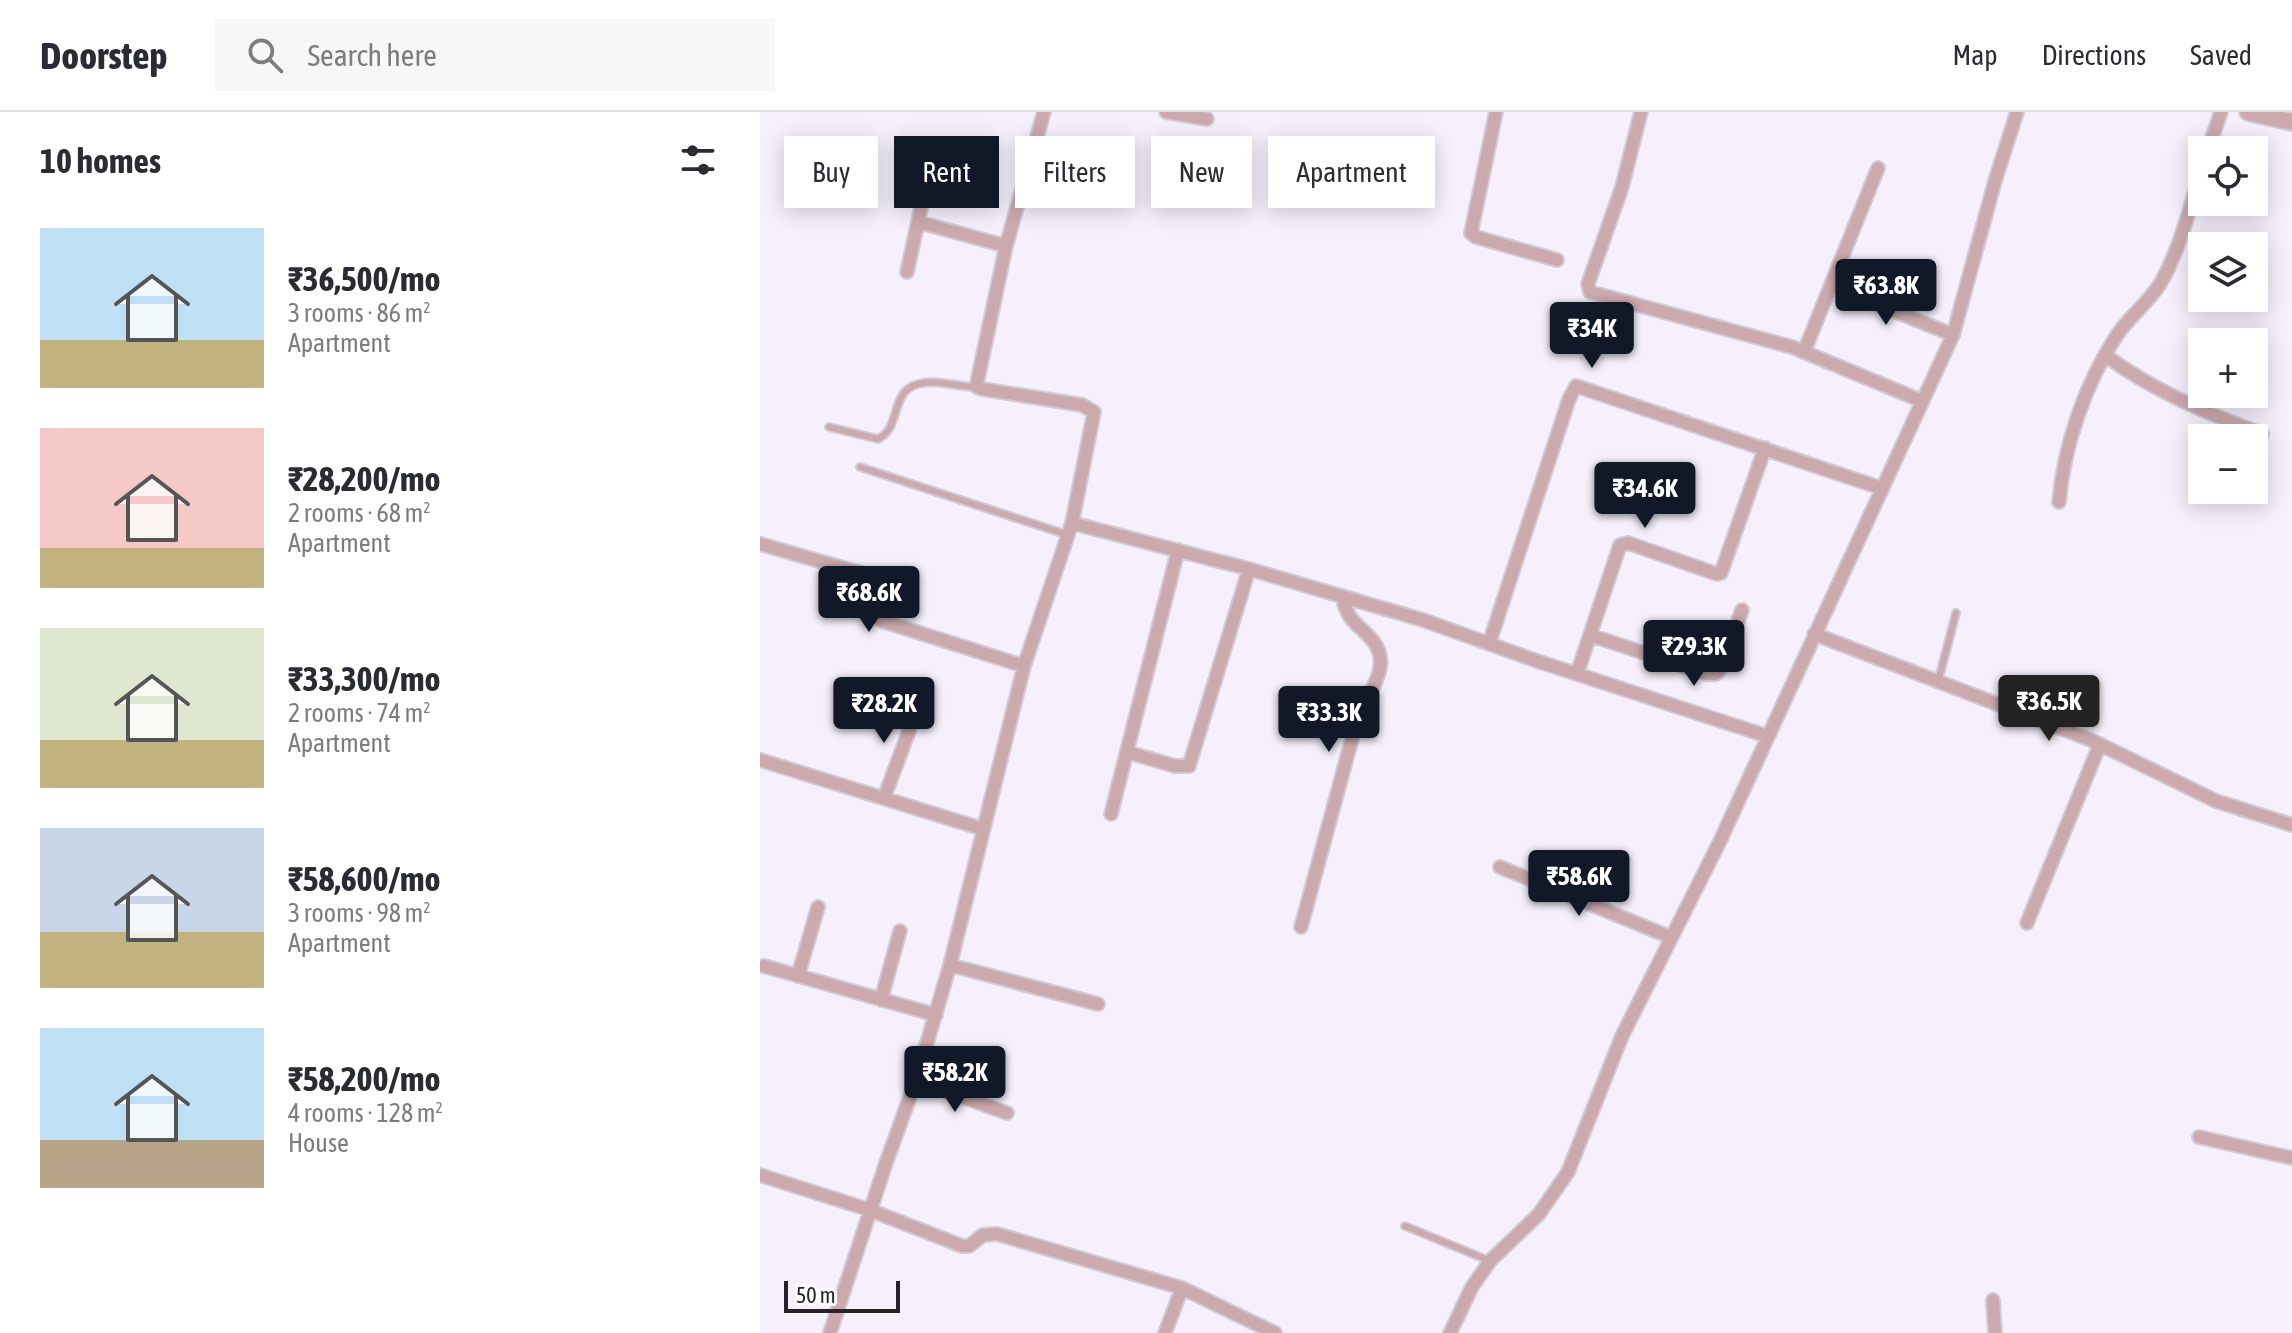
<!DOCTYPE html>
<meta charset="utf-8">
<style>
body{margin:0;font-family:"Asap Condensed",sans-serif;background:#f7f7f7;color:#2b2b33;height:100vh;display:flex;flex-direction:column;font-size:30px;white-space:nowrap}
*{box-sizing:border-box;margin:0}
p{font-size:26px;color:#7c7c81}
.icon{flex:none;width:44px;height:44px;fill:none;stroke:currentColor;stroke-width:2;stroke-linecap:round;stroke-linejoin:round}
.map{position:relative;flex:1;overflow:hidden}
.panel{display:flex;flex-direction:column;background:#fff;width:760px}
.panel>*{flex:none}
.top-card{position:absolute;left:24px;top:24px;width:760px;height:72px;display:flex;gap:16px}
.fabs{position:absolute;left:1428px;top:24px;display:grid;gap:16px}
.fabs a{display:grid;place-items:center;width:80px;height:80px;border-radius:0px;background:#fff;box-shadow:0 4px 20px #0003;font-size:40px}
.scale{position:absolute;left:24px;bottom:20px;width:116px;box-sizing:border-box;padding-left:8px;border:4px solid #252327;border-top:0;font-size:22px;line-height:28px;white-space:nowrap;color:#252327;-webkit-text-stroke:6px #fff;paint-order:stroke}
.price{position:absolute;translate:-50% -68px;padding:0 18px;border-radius:8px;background:#111827;color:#fff;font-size:26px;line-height:52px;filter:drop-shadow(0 2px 4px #0008)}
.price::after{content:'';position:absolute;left:50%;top:48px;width:24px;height:18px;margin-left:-12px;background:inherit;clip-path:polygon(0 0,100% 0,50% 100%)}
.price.selected{background:#222;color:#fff}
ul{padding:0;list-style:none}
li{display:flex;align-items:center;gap:24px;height:200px;padding:0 40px}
li span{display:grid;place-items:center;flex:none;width:224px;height:160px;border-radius:0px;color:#555}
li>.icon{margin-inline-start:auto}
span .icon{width:96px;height:96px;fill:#fffc;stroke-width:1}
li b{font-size:34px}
h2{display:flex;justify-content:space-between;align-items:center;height:96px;padding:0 40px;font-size:34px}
.chip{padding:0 28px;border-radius:0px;background:#fff;box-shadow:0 4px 20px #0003;font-size:28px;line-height:72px}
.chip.selected{background:#111827;color:#fff}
header{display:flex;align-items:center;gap:48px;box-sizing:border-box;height:112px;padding:0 40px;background:#fff;border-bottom:2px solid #e1e1e2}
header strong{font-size:38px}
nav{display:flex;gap:44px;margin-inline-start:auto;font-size:28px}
.search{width:560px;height:72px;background:#f7f7f7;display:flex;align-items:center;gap:20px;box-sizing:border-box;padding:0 28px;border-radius:0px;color:#7c7c81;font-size:30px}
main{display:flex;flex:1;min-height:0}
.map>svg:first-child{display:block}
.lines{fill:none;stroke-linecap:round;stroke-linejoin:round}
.service-casing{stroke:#d0cbd6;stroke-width:10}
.minor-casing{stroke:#d0cbd6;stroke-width:16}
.tertiary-casing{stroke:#d0cbd6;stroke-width:20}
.service{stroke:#cba9ad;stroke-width:6}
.minor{stroke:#cba9ad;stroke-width:12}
.tertiary{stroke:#cba9ad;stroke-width:16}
</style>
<header>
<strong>Doorstep</strong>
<div class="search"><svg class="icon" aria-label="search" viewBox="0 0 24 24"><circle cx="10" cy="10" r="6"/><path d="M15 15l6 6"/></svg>Search here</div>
<nav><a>Map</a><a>Directions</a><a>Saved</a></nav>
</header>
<main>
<section class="panel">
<h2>10 homes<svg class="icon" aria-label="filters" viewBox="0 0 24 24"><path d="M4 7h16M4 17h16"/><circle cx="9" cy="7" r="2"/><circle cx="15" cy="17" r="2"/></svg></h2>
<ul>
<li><span style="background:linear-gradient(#bfe0f5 70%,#c2b280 0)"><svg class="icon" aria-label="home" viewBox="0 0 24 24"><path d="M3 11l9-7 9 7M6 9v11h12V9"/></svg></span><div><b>₹36,500/mo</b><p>3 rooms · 86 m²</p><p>Apartment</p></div></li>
<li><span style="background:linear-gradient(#f6c9c9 75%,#c2b280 0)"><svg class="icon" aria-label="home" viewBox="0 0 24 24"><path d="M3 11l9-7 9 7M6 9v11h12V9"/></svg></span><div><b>₹28,200/mo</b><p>2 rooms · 68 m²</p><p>Apartment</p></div></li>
<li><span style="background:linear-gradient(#dfe7d0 70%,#c2b280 0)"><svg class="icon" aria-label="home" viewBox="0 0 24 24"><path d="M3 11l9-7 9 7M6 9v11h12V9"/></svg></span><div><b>₹33,300/mo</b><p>2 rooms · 74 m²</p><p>Apartment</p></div></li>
<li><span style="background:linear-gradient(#c9d6e8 65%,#c2b280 0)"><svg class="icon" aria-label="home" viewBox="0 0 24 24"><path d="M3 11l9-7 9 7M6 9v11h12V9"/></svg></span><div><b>₹58,600/mo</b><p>3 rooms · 98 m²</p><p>Apartment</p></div></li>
<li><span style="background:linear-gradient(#bfe0f5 70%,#b9a48a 0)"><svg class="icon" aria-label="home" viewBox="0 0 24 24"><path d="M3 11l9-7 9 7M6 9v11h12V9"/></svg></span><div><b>₹58,200/mo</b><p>4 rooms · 128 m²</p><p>House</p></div></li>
</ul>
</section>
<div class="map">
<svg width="1532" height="1221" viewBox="0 0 1532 1221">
<rect width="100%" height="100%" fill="#f5f0fc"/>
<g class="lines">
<g class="service-casing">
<path id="service" d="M 69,315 L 118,327 C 141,317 130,279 158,272 C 177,267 198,275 217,275
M 100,355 L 308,423
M 1178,570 L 1196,501
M 645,1114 L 730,1149"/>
</g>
<g class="minor-casing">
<path id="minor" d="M 284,0 L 246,134 L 217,271 L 217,275 L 222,277 L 322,293 L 334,300 L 312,411
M 406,0 L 447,7
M 736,0 L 711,121 L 716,125 L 797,148
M 881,0 L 862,75 L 828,172 L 830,180 L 1032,235 L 1162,289
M 1448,38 L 1461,0
M 158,110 L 246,134
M 147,160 L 168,64
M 1071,173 L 1193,223
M 1044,240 L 1118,56
M 1345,243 C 1393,279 1447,301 1502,322
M 1299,390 C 1304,333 1325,272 1357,223 C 1369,205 1388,191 1400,172 C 1420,138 1430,94 1442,57
M 0,432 L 118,466 L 125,473 L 119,502 L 119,507 L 122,509 L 264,554
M 1054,522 L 1331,628 L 1456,689 L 1532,713
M 830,523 L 947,562 L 956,562 L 962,555 L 982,498
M 729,532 L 809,287 L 816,274 L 1121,376
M 817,562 L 860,433 L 868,431 L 957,462 L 961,461 L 1005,336
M 367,640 L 415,654 L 429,654 L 489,457
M 0,648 L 223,717
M 124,686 L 159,592
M 351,702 L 418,438
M 740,755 L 910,825
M 1267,811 L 1340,632
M 541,815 L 593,623 C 596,613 599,603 604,593 C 614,574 630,550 613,529 C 597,509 589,513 582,484
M 190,853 L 338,892
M 4,854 L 176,903
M 38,864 L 58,795
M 121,888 L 140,819
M 156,968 L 247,1001
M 1439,1025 L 1532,1046
M 0,1063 L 110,1098 L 202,1134 L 209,1134 L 223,1123 L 237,1122 L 422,1176 L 515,1221
M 1233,1188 L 1235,1221
M 70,1221 L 126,1051 L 156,968 L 190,853 L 264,554 L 312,411 L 489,457 L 663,508 L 780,550 L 1007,624
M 405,1221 L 422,1176
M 690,1221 L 712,1175 L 730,1149 L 779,1102 L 808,1060 L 862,924 L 960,729 L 1193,223 L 1235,69 L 1257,0"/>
</g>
<g class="tertiary-casing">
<path id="tertiary" d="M 1488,0 L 1532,10"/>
</g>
<use href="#service" class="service"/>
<use href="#minor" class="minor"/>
<use href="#tertiary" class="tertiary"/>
</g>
</svg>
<div class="fabs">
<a><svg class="icon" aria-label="locate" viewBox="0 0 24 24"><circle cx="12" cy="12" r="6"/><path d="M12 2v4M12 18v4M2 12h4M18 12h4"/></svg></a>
<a><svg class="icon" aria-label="layers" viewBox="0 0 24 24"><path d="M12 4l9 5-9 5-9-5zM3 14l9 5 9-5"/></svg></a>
<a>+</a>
<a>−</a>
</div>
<div class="scale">50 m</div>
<b class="price" style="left:1126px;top:215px">₹63.8K</b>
<b class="price" style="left:832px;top:258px">₹34K</b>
<b class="price" style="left:885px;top:418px">₹34.6K</b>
<b class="price" style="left:109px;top:522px">₹68.6K</b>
<b class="price" style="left:934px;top:576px">₹29.3K</b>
<b class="price selected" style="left:1289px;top:631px">₹36.5K</b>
<b class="price" style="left:124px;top:633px">₹28.2K</b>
<b class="price" style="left:569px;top:642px">₹33.3K</b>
<b class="price" style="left:819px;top:806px">₹58.6K</b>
<b class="price" style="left:195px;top:1002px">₹58.2K</b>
<div class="top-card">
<a class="chip">Buy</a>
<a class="chip selected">Rent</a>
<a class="chip">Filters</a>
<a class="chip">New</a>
<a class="chip">Apartment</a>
</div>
</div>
</main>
